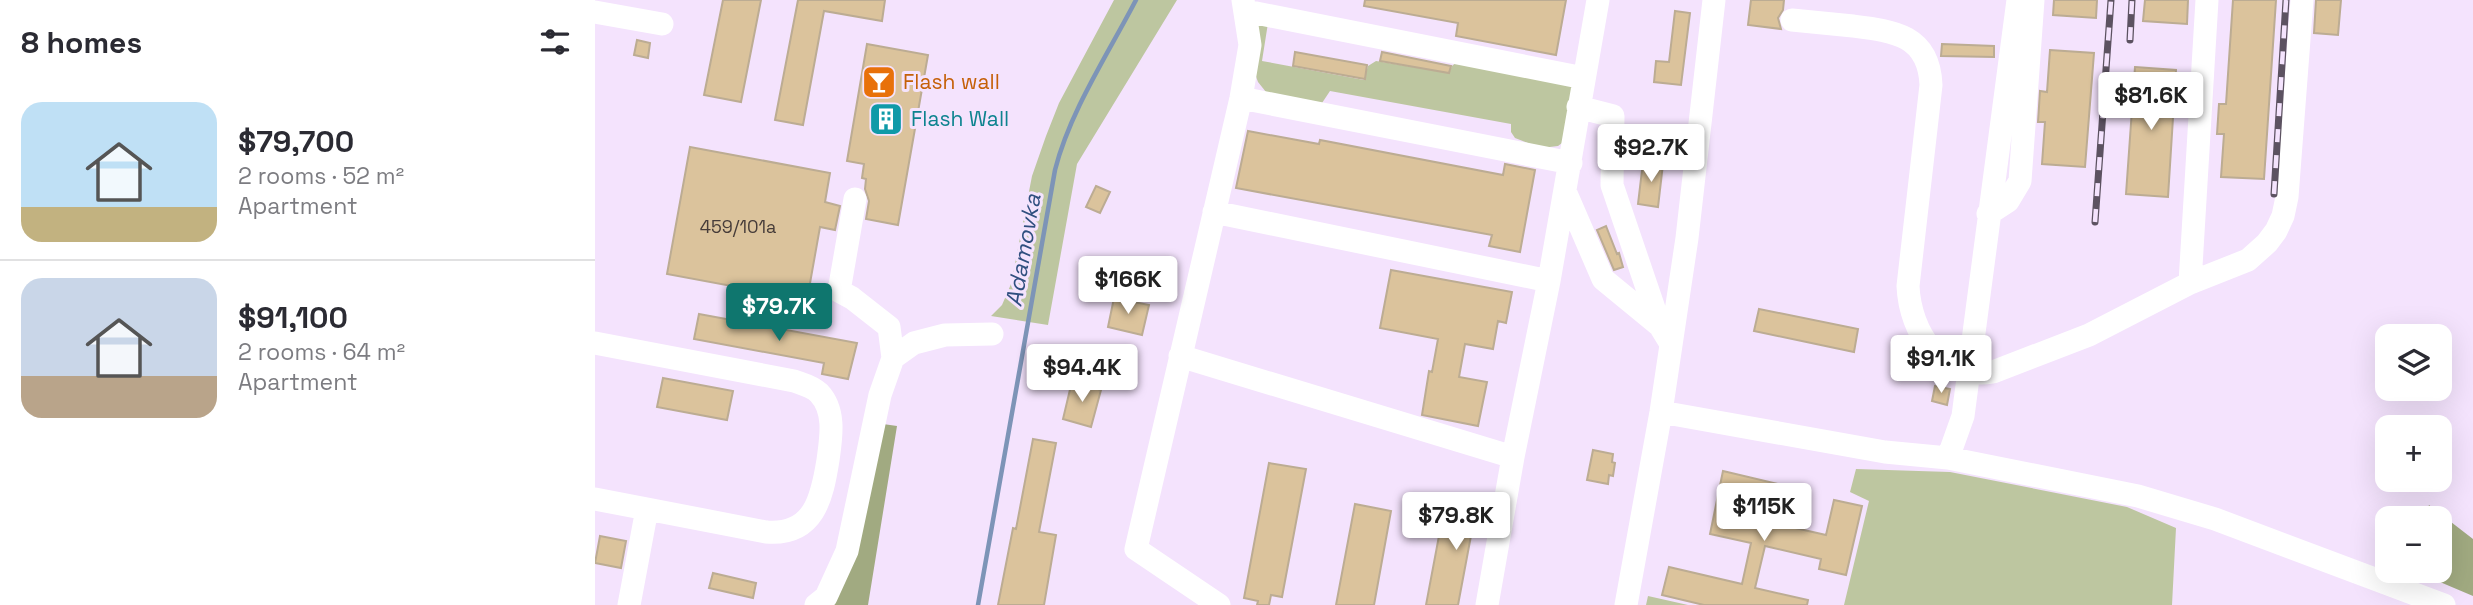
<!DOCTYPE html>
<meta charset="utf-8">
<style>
body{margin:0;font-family:"Space Grotesk",sans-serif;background:#f7f7f7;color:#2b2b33;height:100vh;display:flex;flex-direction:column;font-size:26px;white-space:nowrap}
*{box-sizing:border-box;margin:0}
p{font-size:23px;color:#7c7c81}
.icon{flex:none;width:38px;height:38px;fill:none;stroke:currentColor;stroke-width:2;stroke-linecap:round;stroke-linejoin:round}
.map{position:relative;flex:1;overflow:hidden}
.drawer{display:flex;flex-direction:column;background:#fff;width:595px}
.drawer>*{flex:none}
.tools{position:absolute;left:1780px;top:324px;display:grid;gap:14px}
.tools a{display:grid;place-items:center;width:77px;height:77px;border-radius:14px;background:#fff;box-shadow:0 7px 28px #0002;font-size:35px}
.price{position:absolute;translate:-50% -60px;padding:0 16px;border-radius:7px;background:#fff;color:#222;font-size:23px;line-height:46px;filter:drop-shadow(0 2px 4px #0008)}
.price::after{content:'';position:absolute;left:50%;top:42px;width:21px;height:16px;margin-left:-10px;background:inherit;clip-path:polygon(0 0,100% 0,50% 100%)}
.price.selected{background:#0f766e;color:#fff}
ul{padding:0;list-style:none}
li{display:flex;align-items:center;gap:21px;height:175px;padding:0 21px}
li+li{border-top:2px solid #e1e1e2}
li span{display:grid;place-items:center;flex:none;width:196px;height:140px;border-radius:21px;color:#555}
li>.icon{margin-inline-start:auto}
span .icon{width:84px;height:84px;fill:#fffc;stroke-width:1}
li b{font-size:30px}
h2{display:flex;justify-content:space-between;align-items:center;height:84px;padding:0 21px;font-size:30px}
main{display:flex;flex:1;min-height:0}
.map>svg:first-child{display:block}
.green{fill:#bdc6a0}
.forest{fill:#a1aa81}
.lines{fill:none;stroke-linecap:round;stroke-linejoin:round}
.stream{stroke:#7d94b7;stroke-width:4.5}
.building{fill:#dbc39c;stroke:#bcac93;stroke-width:2}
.minor{stroke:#fff;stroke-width:23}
.rail-casing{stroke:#5c5261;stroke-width:7}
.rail{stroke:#f4e3fd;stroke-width:4.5;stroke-dasharray:13;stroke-linecap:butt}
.labels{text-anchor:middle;stroke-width:6;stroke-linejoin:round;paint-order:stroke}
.number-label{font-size:18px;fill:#463c39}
.food-label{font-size:21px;fill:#c56008;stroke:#f4e3fd;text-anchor:start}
.culture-label{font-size:21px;fill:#0d838f;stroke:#f4e3fd;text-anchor:start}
.water-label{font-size:23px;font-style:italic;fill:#304f7f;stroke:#f4e3fd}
</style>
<main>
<section class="drawer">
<h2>8 homes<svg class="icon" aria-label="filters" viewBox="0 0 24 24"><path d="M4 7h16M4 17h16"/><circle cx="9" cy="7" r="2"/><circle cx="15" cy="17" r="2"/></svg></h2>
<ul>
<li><span style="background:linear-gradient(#bfe0f5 75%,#c2b280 0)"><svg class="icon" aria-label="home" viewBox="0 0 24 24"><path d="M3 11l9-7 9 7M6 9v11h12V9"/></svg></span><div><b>$79,700</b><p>2 rooms · 52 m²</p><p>Apartment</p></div></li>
<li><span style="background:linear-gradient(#c9d6e8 70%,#b9a48a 0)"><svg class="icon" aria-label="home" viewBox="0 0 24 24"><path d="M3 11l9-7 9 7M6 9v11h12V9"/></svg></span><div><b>$91,100</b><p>2 rooms · 64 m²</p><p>Apartment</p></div></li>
</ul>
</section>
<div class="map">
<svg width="1878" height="605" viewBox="0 0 1878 605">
<rect width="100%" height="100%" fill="#f4e3fd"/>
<path class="green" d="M 519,0 L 582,0 L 482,164 L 453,325 L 396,316 L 407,305 L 416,284 L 437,176 L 451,136 L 464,103 Z
M 673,23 L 667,61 L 769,80 L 773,66 L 781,61 L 854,73 L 857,66 L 864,60 L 976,86 L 980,95 L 971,140 L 963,146 L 946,148 L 920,138 L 916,132 L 916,124 L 735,91 L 727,103 L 671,92 L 663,82 L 659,71 L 663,26 Z
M 1261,469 L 1355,472 L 1532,507 L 1581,528 L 1577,605 L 1249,605 L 1274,501 L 1255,492 Z
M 1053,596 L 1093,605 L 1051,605 Z"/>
<path class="forest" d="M 288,424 L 302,426 L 273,605 L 221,605 Z
M 1834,505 L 1878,539 L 1878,596 L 1819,571 L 1844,570 L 1844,518 L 1829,518 Z"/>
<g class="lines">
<path class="stream" d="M 383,605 L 460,170 C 475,111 513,54 541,0"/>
</g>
<path class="building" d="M 128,0 L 166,0 L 146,102 L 109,95 Z
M 203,0 L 290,0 L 287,21 L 229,11 L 208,125 L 180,120 Z
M 770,0 L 971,0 L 961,55 L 861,36 L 863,23 L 769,6 Z
M 1156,0 L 1189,0 L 1188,10 L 1183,18 L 1186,29 L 1153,25 Z
M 1459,0 L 1502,0 L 1501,18 L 1458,15 Z
M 1550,0 L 1593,0 L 1592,24 L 1548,21 Z
M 1638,0 L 1681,0 L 1669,179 L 1626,177 L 1629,134 L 1622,134 L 1624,104 L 1631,104 Z
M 1721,0 L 1746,0 L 1743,35 L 1719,33 Z
M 1080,11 L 1095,13 L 1086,85 L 1059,82 L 1061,61 L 1074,62 Z
M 42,40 L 55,43 L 53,58 L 39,55 Z
M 272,44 L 333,55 L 303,225 L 271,219 L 274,201 L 270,189 L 271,179 L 267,178 L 269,164 L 252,161 Z
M 1347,44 L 1399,46 L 1399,57 L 1346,56 Z
M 1455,50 L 1499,53 L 1490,167 L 1447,164 L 1450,122 L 1443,122 L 1445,91 L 1452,92 Z
M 700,52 L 772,65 L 770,79 L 698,66 Z
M 787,52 L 856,66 L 854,73 L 785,61 Z
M 1540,67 L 1581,70 L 1573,197 L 1531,194 Z
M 653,131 L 724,144 L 725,140 L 908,175 L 910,164 L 940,170 L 925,252 L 894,246 L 897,235 L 641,188 Z
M 95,147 L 235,173 L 230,202 L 245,206 L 240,230 L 225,227 L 212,300 L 72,274 Z
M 1048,162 L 1068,164 L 1063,207 L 1043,204 Z
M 501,186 L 515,192 L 505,213 L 491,207 Z
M 1011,226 L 1022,254 L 1024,253 L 1028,267 L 1019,270 L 1002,230 Z
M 796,270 L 917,292 L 911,323 L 903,321 L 898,349 L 870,344 L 864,377 L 892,382 L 883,426 L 827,415 L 834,371 L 837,372 L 843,339 L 785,328 Z
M 519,298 L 554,305 L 547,335 L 513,327 Z
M 1164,309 L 1263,329 L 1259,352 L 1159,331 Z
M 104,314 L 262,343 L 253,379 L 227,374 L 229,363 L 99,339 Z
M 68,378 L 138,391 L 132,420 L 62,407 Z
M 477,381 L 506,390 L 496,427 L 468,419 Z
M 1340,386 L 1355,389 L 1352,405 L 1337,401 Z
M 438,439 L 461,443 L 444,532 L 461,535 L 449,605 L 403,605 L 418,528 L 421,529 Z
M 998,450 L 1018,454 L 1017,462 L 1020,463 L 1018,476 L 1014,475 L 1013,484 L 992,480 Z
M 674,463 L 711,469 L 687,597 L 676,595 L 674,605 L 662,605 L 663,601 L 649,598 Z
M 1128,471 L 1196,487 L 1187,525 L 1231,535 L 1239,500 L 1267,506 L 1251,575 L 1224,569 L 1226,559 L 1170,546 L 1160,588 L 1213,600 L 1212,605 L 1109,605 L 1067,595 L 1074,567 L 1147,584 L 1156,543 L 1115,534 Z
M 878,494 L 897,497 L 891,528 L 878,525 L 863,605 L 831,605 L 847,520 L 860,522 L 862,509 L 867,506 L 875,508 Z
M 760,504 L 796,511 L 779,605 L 741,605 Z
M 5,536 L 31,541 L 26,568 L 0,563 Z
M 118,573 L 161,583 L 158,598 L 114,588 Z"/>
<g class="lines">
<path class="minor" d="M 651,11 L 989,78
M 0,12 L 67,24
M 1197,20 C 1218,22 1238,24 1258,26 C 1299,31 1334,35 1336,85 L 1313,286 C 1315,332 1346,381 1398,372 L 1494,335 L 1595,283 L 1653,260 L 1672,243 L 1681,231 L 1688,216 L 1692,197 L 1707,0
M 646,98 L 976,163
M 983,107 L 1018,116 L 1017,185 L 1065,326 L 1076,344
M 970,191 L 1008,279 L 1064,325
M 260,199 L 244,291 L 257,298 L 294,327 L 298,358
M 619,212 L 954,281
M 1393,214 L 1413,201 L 1425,181 L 1438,0
M 1595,283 L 1612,0
M 0,343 L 199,381 C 207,384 217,386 224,393 C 241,411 236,438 233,460 C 227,498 219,536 171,532 L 52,509
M 585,356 L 918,457
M 1066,412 L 1290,452 L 1353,458 L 1543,496 L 1620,519 L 1849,605
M 1353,458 L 1368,416 L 1423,0
M 0,499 L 52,509 L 34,605
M 221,605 L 231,597 L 252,551 L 285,395 L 298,358 L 319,343 L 350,335 L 397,334
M 624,605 L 541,549 L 646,98 L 655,45 L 648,0
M 892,605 L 918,457 L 954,281 L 1003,0
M 1031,605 L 1066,412 L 1092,238 L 1119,0"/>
<g class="rail-casing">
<path id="rail" d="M 1535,40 L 1537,0
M 1679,194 L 1691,0
M 1500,222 L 1516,0"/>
</g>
<use href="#rail" class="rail"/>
</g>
<defs>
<g id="bar-square" transform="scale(1.75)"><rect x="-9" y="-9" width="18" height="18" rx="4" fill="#e8710a" stroke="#f4e3fd"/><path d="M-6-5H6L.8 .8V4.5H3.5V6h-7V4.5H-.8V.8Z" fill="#fff"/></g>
<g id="building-square" transform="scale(1.75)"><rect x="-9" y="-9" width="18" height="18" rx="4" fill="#0f9aa8" stroke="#f4e3fd"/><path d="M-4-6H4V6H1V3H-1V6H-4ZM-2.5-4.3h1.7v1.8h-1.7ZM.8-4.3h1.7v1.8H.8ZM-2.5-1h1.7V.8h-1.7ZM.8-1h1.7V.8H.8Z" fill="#fff"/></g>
</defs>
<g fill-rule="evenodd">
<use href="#bar-square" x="284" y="82"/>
<use href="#building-square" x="291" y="119"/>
</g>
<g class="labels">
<g class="number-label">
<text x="143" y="233">459/101a</text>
</g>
<g class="food-label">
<text x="308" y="89">Flash wall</text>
</g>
<g class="culture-label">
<text x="316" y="126">Flash Wall</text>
</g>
<g class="water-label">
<text transform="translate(428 250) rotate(-80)" y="8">Adamovka</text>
</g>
</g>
</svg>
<div class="tools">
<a><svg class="icon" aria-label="layers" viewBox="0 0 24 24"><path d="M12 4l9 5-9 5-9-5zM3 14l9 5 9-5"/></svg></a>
<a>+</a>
<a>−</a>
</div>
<b class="price" style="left:1556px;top:132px">$81.6K</b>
<b class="price" style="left:1056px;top:184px">$92.7K</b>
<b class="price" style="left:533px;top:316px">$166K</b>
<b class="price selected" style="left:184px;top:343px">$79.7K</b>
<b class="price" style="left:1346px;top:395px">$91.1K</b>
<b class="price" style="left:487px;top:404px">$94.4K</b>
<b class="price" style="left:1169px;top:543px">$115K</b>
<b class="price" style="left:861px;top:552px">$79.8K</b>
</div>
</main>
